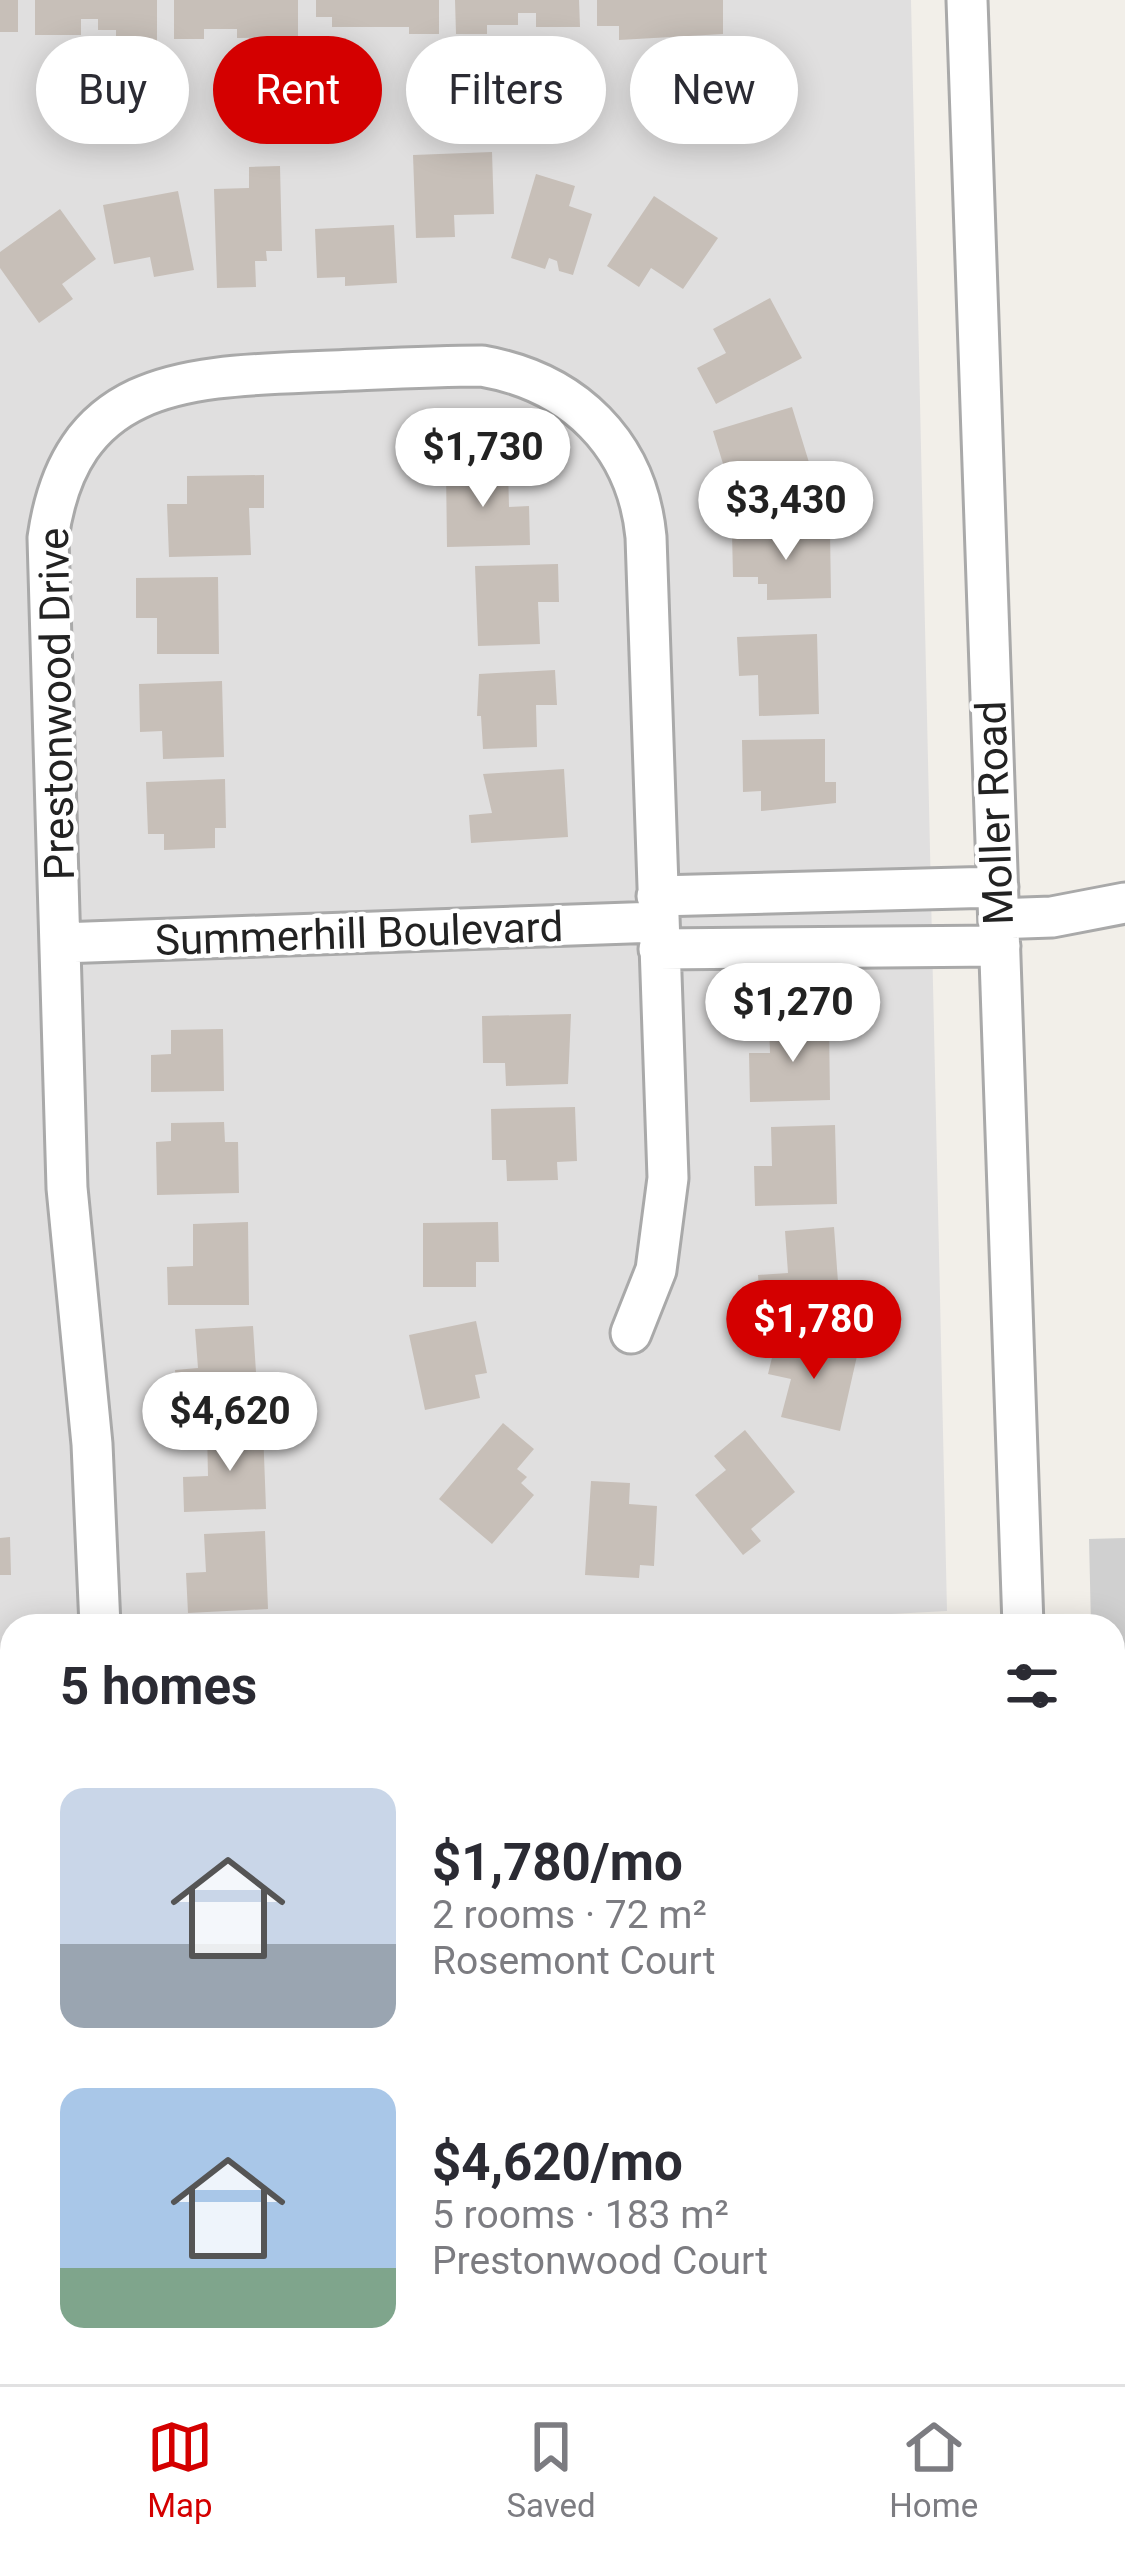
<!DOCTYPE html>
<meta charset="utf-8">
<style>
body{margin:0;font-family:Roboto,sans-serif;background:#f2f2f3;color:#2b2b33;height:100vh;display:flex;flex-direction:column;font-size:45px;white-space:nowrap}
*{box-sizing:border-box;margin:0}
p{font-size:39px;color:#7c7c81}
.icon{flex:none;width:66px;height:66px;fill:none;stroke:currentColor;stroke-width:2;stroke-linecap:round;stroke-linejoin:round}
.map{position:relative;flex:1;overflow:hidden}
.panel{position:absolute;left:0px;top:1614px;width:1125px;height:771px;display:flex;flex-direction:column;background:#fff;border-radius:36px 36px 0 0;box-shadow:0 6px 30px #0003}
.panel>*{flex:none}
.hud{position:absolute;left:36px;top:36px;width:1053px;height:108px;display:flex;gap:24px}
.price{position:absolute;translate:-50% -102px;padding:0 27px;border-radius:42px;background:#fff;color:#222;font-size:39px;line-height:78px;filter:drop-shadow(0 3px 6px #0008)}
.price::after{content:'';position:absolute;left:50%;top:72px;width:36px;height:27px;margin-left:-18px;background:inherit;clip-path:polygon(0 0,100% 0,50% 100%)}
.price.on{background:#d40000;color:#fff}
ul{padding:0;list-style:none}
li{display:flex;align-items:center;gap:36px;height:300px;padding:0 60px}
li span{display:grid;place-items:center;flex:none;width:336px;height:240px;border-radius:24px;color:#555}
li>.icon{margin-inline-start:auto}
span .icon{width:144px;height:144px;fill:#fffc;stroke-width:1}
li b{font-size:51px}
h2{display:flex;justify-content:space-between;align-items:center;height:144px;padding:0 60px;font-size:51px}
.tag{padding:0 42px;border-radius:54px;background:#fff;box-shadow:0 6px 30px #0003;font-size:42px;line-height:108px}
.tag.on{background:#d40000;color:#fff}
.tabs{display:flex;justify-content:space-around;align-items:center;height:168px;border-top:3px solid #e1e1e2;background:#fff;font-size:33px;color:#7c7c81}
.tabs a{display:grid;justify-items:center;gap:6px}
.tabs .on{color:#d40000}
.map>svg:first-child{display:block}
.residential{fill:#e0dfdf}
.religious{fill:#d0d0d0}
.building{fill:#c7bfb8}
.lines{fill:none;stroke-linecap:round;stroke-linejoin:round}
.minor-casing{stroke:#a9a9a9;stroke-width:45}
.minor{stroke:#fff;stroke-width:39}
.labels{text-anchor:middle;stroke-width:9;stroke-linejoin:round;paint-order:stroke}
.street-label{font-size:42px;fill:#222;stroke:#fff}
</style>
<div class="map">
<svg width="1125" height="2384" viewBox="0 0 1125 2384">
<rect width="100%" height="100%" fill="#f2efe9"/>
<path class="residential" d="M 0,0 L 911,0 L 947,1611 L 668,1626 L 12,1626 L 12,2078 L 0,2078 Z"/>
<path class="religious" d="M 1125,1538 L 1125,2068 L 1113,2069 L 1113,1626 L 1091,1626 L 1089,1539 Z"/>
<path class="building" d="M 0,0 L 18,0 L 18,32 L 0,32 Z
M 35,0 L 157,0 L 157,42 L 116,43 L 116,30 L 98,30 L 98,19 L 81,19 L 81,35 L 35,35 Z
M 174,0 L 298,0 L 298,37 L 237,38 L 237,29 L 204,29 L 204,39 L 174,39 Z
M 316,0 L 439,0 L 439,34 L 409,34 L 409,27 L 332,27 L 332,17 L 316,17 Z
M 455,0 L 579,0 L 580,27 L 536,27 L 536,13 L 518,13 L 518,25 L 487,25 L 487,34 L 456,34 Z
M 597,0 L 723,0 L 723,34 L 619,40 L 619,26 L 597,26 Z
M 492,152 L 494,214 L 454,215 L 455,237 L 416,238 L 413,155 Z
M 280,166 L 282,251 L 266,251 L 267,261 L 255,261 L 256,287 L 217,288 L 214,189 L 249,188 L 249,167 Z
M 536,174 L 575,186 L 569,206 L 592,214 L 573,275 L 559,271 L 557,261 L 549,258 L 545,269 L 511,258 Z
M 178,191 L 194,270 L 154,277 L 150,257 L 114,264 L 103,205 Z
M 654,196 L 718,238 L 683,289 L 651,268 L 639,287 L 607,266 Z
M 60,209 L 96,259 L 62,284 L 73,299 L 39,323 L 0,268 L 0,252 Z
M 394,225 L 397,283 L 345,286 L 345,277 L 317,278 L 315,229 Z
M 770,298 L 802,358 L 716,404 L 697,368 L 726,353 L 713,329 Z
M 792,407 L 815,482 L 756,500 L 744,461 L 724,467 L 713,431 Z
M 508,468 L 509,507 L 529,506 L 530,545 L 447,547 L 446,469 Z
M 264,475 L 264,508 L 249,508 L 251,555 L 169,557 L 167,504 L 187,504 L 187,476 Z
M 830,531 L 831,598 L 767,600 L 767,584 L 758,584 L 758,577 L 733,577 L 732,533 Z
M 558,564 L 559,602 L 538,602 L 540,644 L 478,646 L 475,566 Z
M 218,577 L 219,654 L 157,654 L 157,618 L 136,618 L 136,578 Z
M 817,634 L 819,714 L 759,716 L 758,675 L 739,676 L 737,637 Z
M 555,670 L 557,705 L 536,705 L 537,747 L 483,749 L 481,716 L 477,716 L 479,674 Z
M 222,681 L 224,757 L 163,759 L 162,731 L 140,732 L 139,684 Z
M 825,739 L 825,782 L 836,782 L 836,803 L 761,811 L 761,791 L 743,792 L 742,740 Z
M 564,769 L 568,837 L 471,843 L 469,815 L 492,813 L 483,774 Z
M 225,779 L 226,828 L 215,828 L 215,848 L 164,850 L 164,834 L 148,834 L 146,782 Z
M 571,1014 L 568,1084 L 506,1086 L 505,1063 L 483,1063 L 482,1016 Z
M 829,1023 L 830,1100 L 750,1102 L 749,1053 L 770,1053 L 769,1024 Z
M 223,1029 L 224,1091 L 151,1092 L 151,1055 L 171,1054 L 171,1030 Z
M 575,1107 L 577,1161 L 557,1162 L 558,1180 L 507,1181 L 506,1160 L 492,1160 L 491,1109 Z
M 224,1122 L 225,1142 L 238,1142 L 239,1193 L 157,1195 L 156,1142 L 171,1141 L 171,1123 Z
M 835,1125 L 837,1204 L 755,1206 L 754,1166 L 772,1166 L 771,1127 Z
M 248,1222 L 249,1305 L 168,1305 L 167,1267 L 193,1266 L 193,1224 Z
M 498,1222 L 499,1262 L 476,1262 L 476,1287 L 423,1287 L 423,1223 Z
M 834,1227 L 840,1309 L 761,1315 L 758,1275 L 788,1273 L 785,1231 Z
M 476,1321 L 487,1373 L 475,1375 L 480,1398 L 425,1410 L 409,1335 Z
M 253,1326 L 258,1403 L 178,1409 L 175,1370 L 198,1368 L 195,1329 Z
M 777,1337 L 857,1356 L 840,1431 L 781,1417 L 791,1379 L 768,1374 Z
M 503,1423 L 534,1449 L 517,1469 L 527,1477 L 521,1483 L 534,1495 L 492,1544 L 439,1499 Z
M 263,1429 L 266,1509 L 184,1512 L 183,1477 L 208,1476 L 207,1431 Z
M 745,1430 L 795,1492 L 751,1529 L 761,1541 L 743,1555 L 695,1495 L 726,1470 L 714,1456 Z
M 591,1481 L 630,1483 L 629,1504 L 657,1506 L 654,1566 L 640,1565 L 639,1578 L 585,1575 Z
M 265,1531 L 268,1609 L 188,1613 L 186,1573 L 206,1572 L 204,1534 Z
M 10,1537 L 11,1575 L 0,1575 L 0,1538 Z
M 12,1657 L 12,1698 L 0,1698 L 0,1658 Z"/>
<g class="lines">
<g class="minor-casing">
<path id="minor" d="M 967,0 L 1023,1626
M 657,896 L 998,887
M 999,919 L 1052,917 L 1125,903
M 60,943 L 658,922
M 659,949 L 1000,946
M 100,1626 L 92,1444 L 67,1188 L 48,538 C 70,383 179,377 308,372 C 366,370 424,366 482,366 C 573,382 637,443 646,537 L 668,1178 L 656,1270 L 631,1333
M 1113,1782 L 1125,1782
M 1043,2373 L 1043,2384"/>
</g>
<use href="#minor" class="minor"/>
</g>
<g class="labels">
<g class="street-label">
<text transform="translate(56 704) rotate(-91)" y="15">Prestonwood Drive</text>
<text transform="translate(994 813) rotate(-92)" y="15">Moller Road</text>
<text transform="translate(359 933) rotate(-2)" y="15">Summerhill Boulevard</text>
</g>
</g>
</svg>
<b class="price" style="left:483px;top:510px">$1,730</b>
<b class="price" style="left:786px;top:563px">$3,430</b>
<b class="price" style="left:793px;top:1065px">$1,270</b>
<b class="price on" style="left:814px;top:1382px">$1,780</b>
<b class="price" style="left:230px;top:1474px">$4,620</b>
<div class="hud">
<a class="tag">Buy</a>
<a class="tag on">Rent</a>
<a class="tag">Filters</a>
<a class="tag">New</a>
</div>
<section class="panel">
<h2>5 homes<svg class="icon" aria-label="filters" viewBox="0 0 24 24"><path d="M4 7h16M4 17h16"/><circle cx="9" cy="7" r="2"/><circle cx="15" cy="17" r="2"/></svg></h2>
<ul>
<li><span style="background:linear-gradient(#c9d6e8 65%,#9aa5b1 0)"><svg class="icon" aria-label="home" viewBox="0 0 24 24"><path d="M3 11l9-7 9 7M6 9v11h12V9"/></svg></span><div><b>$1,780/mo</b><p>2 rooms · 72 m²</p><p>Rosemont Court</p></div></li>
<li><span style="background:linear-gradient(#a9c7e8 75%,#7fa58c 0)"><svg class="icon" aria-label="home" viewBox="0 0 24 24"><path d="M3 11l9-7 9 7M6 9v11h12V9"/></svg></span><div><b>$4,620/mo</b><p>5 rooms · 183 m²</p><p>Prestonwood Court</p></div></li>
</ul>
</section>
</div>
<nav class="tabs">
<a class="on"><svg class="icon" aria-label="map" viewBox="0 0 24 24"><path d="M3 6l6-2 6 2 6-2v14l-6 2-6-2-6 2zM9 4v14M15 6v14"/></svg>Map</a>
<a><svg class="icon" aria-label="saved" viewBox="0 0 24 24"><path d="M7 4h10v16l-5-4-5 4z"/></svg>Saved</a>
<a><svg class="icon" aria-label="home" viewBox="0 0 24 24"><path d="M3 11l9-7 9 7M6 9v11h12V9"/></svg>Home</a>
</nav>
